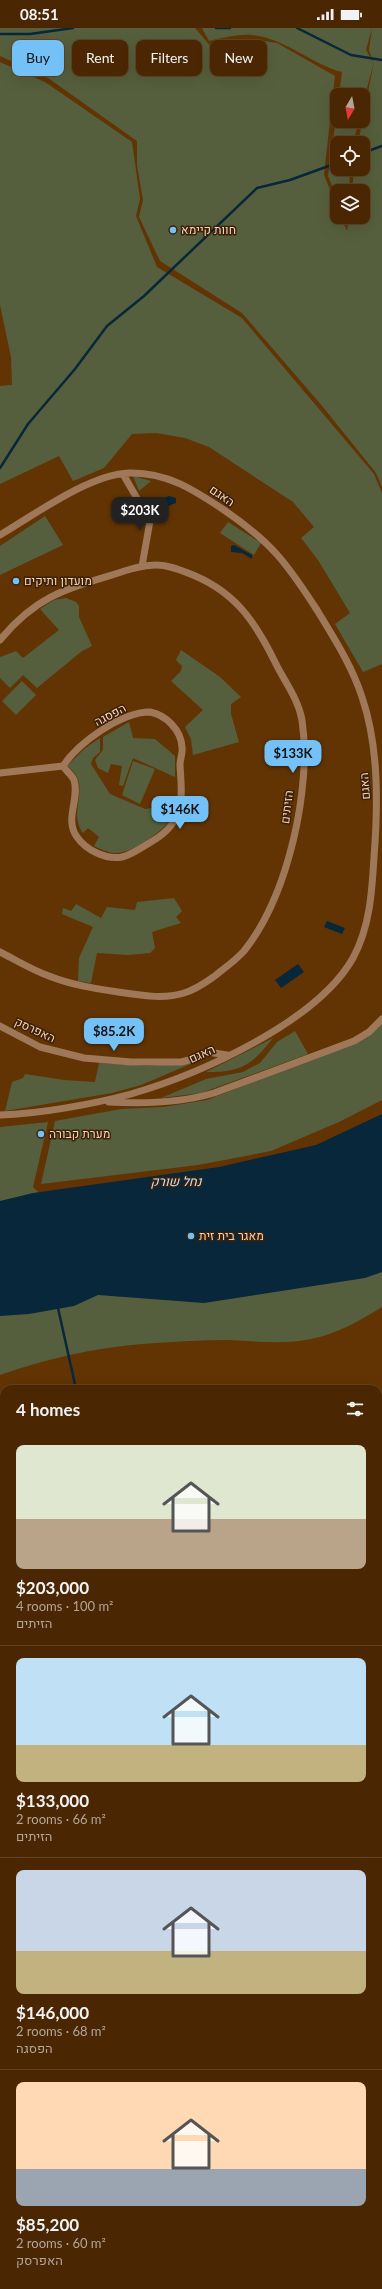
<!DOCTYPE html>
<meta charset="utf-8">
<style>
body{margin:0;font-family:Lato,Heebo,sans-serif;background:#543311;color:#f1f3f6;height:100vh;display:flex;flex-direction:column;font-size:15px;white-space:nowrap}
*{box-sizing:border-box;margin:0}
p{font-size:13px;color:#b2a599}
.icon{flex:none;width:22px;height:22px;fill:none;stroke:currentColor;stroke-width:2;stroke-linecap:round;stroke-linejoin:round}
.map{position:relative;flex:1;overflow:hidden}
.details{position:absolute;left:0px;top:1357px;width:382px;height:904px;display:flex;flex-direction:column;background:#4a2702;border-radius:12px 12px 0 0;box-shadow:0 4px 16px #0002,0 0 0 1px #614424}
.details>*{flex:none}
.guide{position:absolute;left:12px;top:12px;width:358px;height:36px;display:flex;gap:8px}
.needle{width:26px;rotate:190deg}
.controls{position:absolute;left:330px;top:60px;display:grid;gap:8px}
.controls a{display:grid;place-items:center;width:40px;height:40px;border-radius:8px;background:#4a2702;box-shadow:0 4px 16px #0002,0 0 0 1px #614424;font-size:20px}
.price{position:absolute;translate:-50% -34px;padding:0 9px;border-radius:8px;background:#73c1f6;color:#111;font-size:13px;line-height:26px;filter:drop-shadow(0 1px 2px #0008)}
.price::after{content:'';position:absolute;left:50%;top:24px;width:12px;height:9px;margin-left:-6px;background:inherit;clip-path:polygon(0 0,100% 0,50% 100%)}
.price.on{background:#222;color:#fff}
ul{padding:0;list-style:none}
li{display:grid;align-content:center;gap:8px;height:212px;padding:0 16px}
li+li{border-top:1px solid #614424}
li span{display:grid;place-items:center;height:124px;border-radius:8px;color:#555}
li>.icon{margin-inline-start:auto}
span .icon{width:72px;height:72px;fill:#fffc;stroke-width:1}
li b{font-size:17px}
h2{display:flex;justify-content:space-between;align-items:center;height:48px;padding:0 16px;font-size:17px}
.chip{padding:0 14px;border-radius:8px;background:#4a2702;box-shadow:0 4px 16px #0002,0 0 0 1px #614424;font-size:14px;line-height:36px}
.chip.on{background:#73c1f6;color:#111}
.status{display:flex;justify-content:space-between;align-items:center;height:28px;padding:0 20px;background:#4a2702;direction:ltr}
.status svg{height:11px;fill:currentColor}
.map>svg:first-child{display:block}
.green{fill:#565f3d}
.water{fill:#08273a}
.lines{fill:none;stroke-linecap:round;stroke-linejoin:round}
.stream{stroke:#08273a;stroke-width:2.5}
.street{stroke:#9f785a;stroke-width:7}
.secondary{stroke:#d29664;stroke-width:8}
.poi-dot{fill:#73c1f6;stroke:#3b2109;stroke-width:1.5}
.labels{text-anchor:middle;stroke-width:3;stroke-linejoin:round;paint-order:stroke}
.poi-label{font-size:12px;fill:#f7d4b8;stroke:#3b2109;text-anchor:start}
.street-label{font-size:12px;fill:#f7d4b8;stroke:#3b2109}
.water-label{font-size:13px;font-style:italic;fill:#c1e0f7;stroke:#3b2109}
</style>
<div class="status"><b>08:51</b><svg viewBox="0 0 49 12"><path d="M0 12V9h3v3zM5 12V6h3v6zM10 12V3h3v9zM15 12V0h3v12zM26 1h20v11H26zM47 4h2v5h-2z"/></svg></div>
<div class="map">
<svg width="382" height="2261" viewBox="0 0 382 2261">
<rect width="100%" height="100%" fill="#623403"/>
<path class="green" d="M 0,0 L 195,0 L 213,21 L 251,11 L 277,15 L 335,48 L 324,147 L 337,178 L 337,189 L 341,189 L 347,203 L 348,196 L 345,189 L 363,189 L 363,163 L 352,163 L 354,141 L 363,141 L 363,115 L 358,115 L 374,34 L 363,75 L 363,67 L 339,67 L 342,44 C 311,36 285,10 252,7 C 238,6 223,10 209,13 L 202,0 L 372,0 L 366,22 L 373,34 L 369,22 L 372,0 L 382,0 L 382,459 L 376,445 L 323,379 L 242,285 L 160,233 L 139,189 L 143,172 L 137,137 L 137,113 L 48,50 L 0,28 Z
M 0,34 L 45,54 L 132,114 L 140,171 L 136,188 L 157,239 L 242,290 L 374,446 L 382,465 L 382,636 L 363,644 L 335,596 L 350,585 L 318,532 L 301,510 L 314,499 L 293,474 L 209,419 L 185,410 L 156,405 L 132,406 L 104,440 L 73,453 L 59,428 L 0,456 L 0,358 L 12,357 L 11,329 L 0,277 Z
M 337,84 L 337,93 L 359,93 L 353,115 L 337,115 L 337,141 L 350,141 L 349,163 L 337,163 L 337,169 L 328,148 Z
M 133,448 L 151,453 L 139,463 Z
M 45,488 L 63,517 L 0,547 L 0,518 Z
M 228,494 L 261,515 L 254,527 L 220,505 Z
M 66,570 L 76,574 L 79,578 L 79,589 L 92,618 L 82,623 L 37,660 L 23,647 L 10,660 L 0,650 L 0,629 L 16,623 L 23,630 L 59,602 L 40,581 L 54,572 Z
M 181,622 L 220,649 L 241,669 L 231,676 L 231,686 L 239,714 L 193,727 L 191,711 L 185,699 L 203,682 L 171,653 L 181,643 L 182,638 L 176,632 Z
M 22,653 L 36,667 L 16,687 L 2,673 Z
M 129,694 L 133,710 L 155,711 L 175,728 L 175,749 L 133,730 L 123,758 L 119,757 L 122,738 L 111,736 L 108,745 L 98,740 L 95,732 L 103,722 L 103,709 Z
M 100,710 L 100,724 L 93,730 L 91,736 L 110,766 L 145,781 L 152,780 L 171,791 C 163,803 130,827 114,825 C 107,824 100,821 94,818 L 99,809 L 88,800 L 83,805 C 66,782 94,756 67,738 L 84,721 Z
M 133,733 L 155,741 L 140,776 L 122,767 Z
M 174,870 L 182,883 L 176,889 L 181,895 L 152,904 L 155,920 L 150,925 L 128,927 L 97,925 L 91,955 L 78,953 L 79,930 L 93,899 L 62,886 L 63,880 L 71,883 L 76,876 L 101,890 L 107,879 L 135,882 L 137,874 Z
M 382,995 L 382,1072 L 339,1094 L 271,1123 L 198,1137 L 41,1156 L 55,1093 L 121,1081 L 163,1079 L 207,1072 L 331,1024 Z
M 295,1003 L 308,1026 L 201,1065 L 161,1070 L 206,1051 L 243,1044 L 260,1035 L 277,1014 Z
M 273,1010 C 252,1037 241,1044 206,1044 Z
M 195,1034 L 141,1057 L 112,1065 L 5,1083 L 12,1054 L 23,1050 L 25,1046 L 64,1052 L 95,1054 L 99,1035 L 146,1038 Z
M 48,1094 L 33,1159 L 99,1223 L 382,1200 L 382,1279 C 359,1293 337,1306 311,1311 C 284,1317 256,1313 229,1312 C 200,1312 170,1314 142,1316 C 94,1320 45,1331 0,1347 L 0,1099 Z
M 382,1595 L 382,2010 L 378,2007 L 378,1608 Z
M 0,1820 L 4,1821 L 4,1854 L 0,1852 Z
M 0,2133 L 4,2134 L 4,2198 L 0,2195 Z"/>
<path class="water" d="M 169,468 L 176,470 L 176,475 L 168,478 L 161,475 L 161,471 Z
M 234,517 L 252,527 L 252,531 L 242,525 L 231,524 L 231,518 Z
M 327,893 L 345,900 L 342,906 L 324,899 Z
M 298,936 L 304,944 L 281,960 L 275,952 Z
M 382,1086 L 382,1244 L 365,1250 L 204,1275 L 98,1267 L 74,1278 L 29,1286 L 0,1288 L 0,1173 L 33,1165 L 219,1139 L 316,1117 Z"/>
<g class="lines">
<path class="stream" d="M 216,0 L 230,0
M 297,0 L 351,27 L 382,32
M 0,6 L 30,6 L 73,0
M 363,125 L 382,118
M 0,440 L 28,396 L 75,341 L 107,298 L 144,268 L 257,160 L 290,152 L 337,135
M 58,1280 L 76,1361
M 378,1991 L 382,1996"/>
<path class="street" d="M 123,446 L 150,493 L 142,538
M 0,507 C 34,487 90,446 129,445 C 167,444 194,462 224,482 C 271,514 286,534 317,582 C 334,610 352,638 362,669 C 379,719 378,777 374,829 C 372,863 370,899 353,930 C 317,994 200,1046 131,1066 C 94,1076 39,1086 0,1087
M 0,612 C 35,570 62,562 112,547 C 127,542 142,537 157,537 C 168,537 178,541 188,545 C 233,562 254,591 275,634 C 284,653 298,670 302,692 C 312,760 288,868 244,923 C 236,932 226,939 216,947 C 206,954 197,961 184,965 C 165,971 145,968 125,965 C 99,961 74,958 49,948 C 32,942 16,932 0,924
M 150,684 C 166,687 181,702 182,719 C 183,725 180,731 180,737 C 181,756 184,773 175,791 C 169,803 158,810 146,817 C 139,821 131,827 122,829 C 106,832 86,822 77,809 C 64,791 80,771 74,752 C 72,747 66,743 63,738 C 78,715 121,684 150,684 Z
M 0,745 L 63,738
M 0,998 L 40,1019 L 84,1030 L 131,1034 L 181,1034 L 193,1031 L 208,1024 L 227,1027
M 109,1074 C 143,1076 180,1075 214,1065 L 354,1013 L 369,1004 L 382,991
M 0,1926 L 4,1928
M 0,2080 L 4,2080
M 378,2101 L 382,2104
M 378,2176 L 382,2179
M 0,2200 L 4,2204
M 0,2251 L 4,2246
M 68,2257 L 72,2261
M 212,2257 L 217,2261
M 292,2261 L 299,2257"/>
<path class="secondary" d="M 0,2015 L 4,2019
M 378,2209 L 382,2212
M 378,2242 L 382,2242
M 361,2257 L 364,2261"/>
</g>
<g class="poi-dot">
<circle cx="173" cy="202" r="4"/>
<circle cx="16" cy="553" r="4"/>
<circle cx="41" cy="1106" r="4"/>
<circle cx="191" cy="1208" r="4"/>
</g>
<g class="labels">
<g class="poi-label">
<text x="181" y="206">חוות קיימא</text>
<text x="24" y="557">מועדון ותיקים</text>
<text x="49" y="1110">מערת קבורה</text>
<text x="199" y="1212">מאגר בית זית</text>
</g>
<g class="street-label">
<text transform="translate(222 468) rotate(34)" y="4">האגם</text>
<text transform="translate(110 687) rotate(-28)" y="4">הפסגה</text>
<text transform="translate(365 758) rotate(-94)" y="4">האגם</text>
<text transform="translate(287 779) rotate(-83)" y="4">הזיתים</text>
<text transform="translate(35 1002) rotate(25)" y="4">האפרסק</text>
<text transform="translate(202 1026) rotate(-24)" y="4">האגם</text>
</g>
<g class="water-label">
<text x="176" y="1158">נחל שורק</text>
</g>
</g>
</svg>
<div class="controls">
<a><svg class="needle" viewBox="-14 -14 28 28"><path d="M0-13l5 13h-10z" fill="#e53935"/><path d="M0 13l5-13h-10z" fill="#b2a599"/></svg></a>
<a><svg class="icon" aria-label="locate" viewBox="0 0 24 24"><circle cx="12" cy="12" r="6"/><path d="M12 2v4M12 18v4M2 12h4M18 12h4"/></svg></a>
<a><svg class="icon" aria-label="layers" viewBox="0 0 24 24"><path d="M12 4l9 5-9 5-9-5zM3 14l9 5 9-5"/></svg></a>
</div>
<b class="price on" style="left:140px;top:503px">$203K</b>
<b class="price" style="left:293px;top:746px">$133K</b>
<b class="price" style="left:180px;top:802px">$146K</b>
<b class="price" style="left:114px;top:1024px">$85.2K</b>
<div class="guide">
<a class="chip on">Buy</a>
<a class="chip">Rent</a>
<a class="chip">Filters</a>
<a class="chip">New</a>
</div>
<section class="details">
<h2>4 homes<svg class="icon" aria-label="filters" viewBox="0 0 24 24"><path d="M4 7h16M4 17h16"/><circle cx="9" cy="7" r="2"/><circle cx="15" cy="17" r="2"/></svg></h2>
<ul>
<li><span style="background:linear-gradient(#dfe7d0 60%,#b9a48a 0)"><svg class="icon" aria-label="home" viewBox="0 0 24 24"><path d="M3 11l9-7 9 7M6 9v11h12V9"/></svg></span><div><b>$203,000</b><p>4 rooms · 100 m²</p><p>הזיתים</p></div></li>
<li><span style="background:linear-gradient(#bfe0f5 70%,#c2b280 0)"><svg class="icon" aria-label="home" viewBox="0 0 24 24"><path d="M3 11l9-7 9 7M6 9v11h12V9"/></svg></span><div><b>$133,000</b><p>2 rooms · 66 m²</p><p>הזיתים</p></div></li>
<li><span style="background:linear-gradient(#c9d6e8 65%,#c2b280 0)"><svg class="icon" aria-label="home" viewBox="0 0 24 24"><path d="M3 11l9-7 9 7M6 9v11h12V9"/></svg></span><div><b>$146,000</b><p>2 rooms · 68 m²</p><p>הפסגה</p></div></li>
<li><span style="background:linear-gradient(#ffd9b3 70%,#9aa5b1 0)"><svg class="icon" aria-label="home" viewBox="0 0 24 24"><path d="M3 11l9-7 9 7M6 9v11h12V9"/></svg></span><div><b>$85,200</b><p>2 rooms · 60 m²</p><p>האפרסק</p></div></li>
</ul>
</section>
</div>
